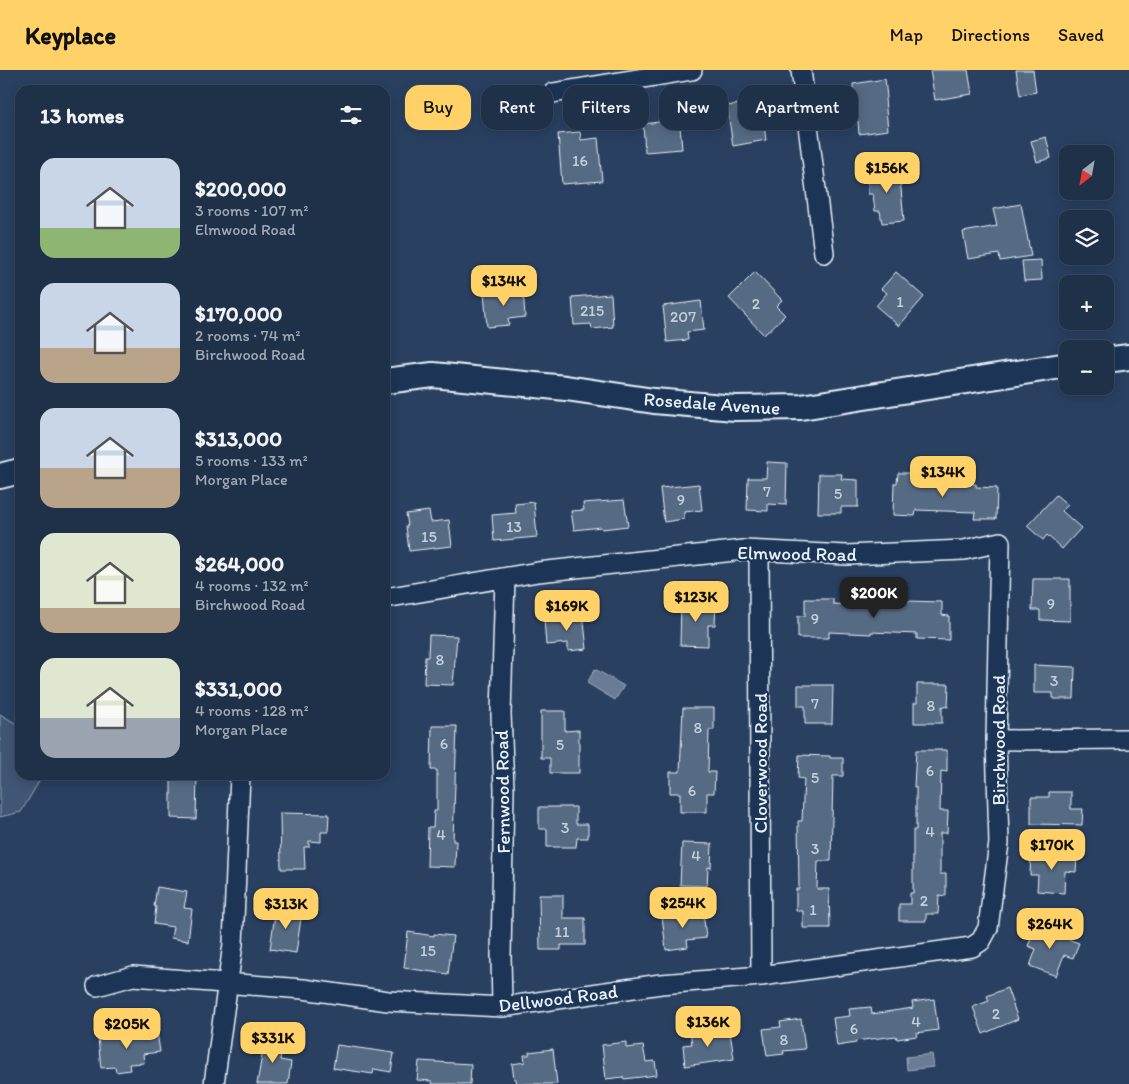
<!DOCTYPE html>
<meta charset="utf-8">
<style>
body{margin:0;font-family:Itim,sans-serif;background:#273850;color:#f1f3f6;height:100vh;display:flex;flex-direction:column;font-size:19px;white-space:nowrap}
*{box-sizing:border-box;margin:0}
p{font-size:16px;color:#a1a9b4}
.icon{flex:none;width:28px;height:28px;fill:none;stroke:currentColor;stroke-width:2;stroke-linecap:round;stroke-linejoin:round}
.map{position:relative;flex:1;overflow:hidden}
.panel{position:absolute;left:15px;top:15px;width:375px;height:695px;display:flex;flex-direction:column;background:#1f3049;border-radius:15px;box-shadow:0 2px 12px #0003,0 0 0 1px #3c4b61}
.panel>*{flex:none}
.top-card{position:absolute;left:405px;top:15px;width:475px;height:45px;display:flex;gap:10px}
.needle{width:32px;rotate:211deg}
.controls{position:absolute;left:1059px;top:75px;display:grid;gap:10px}
.controls a{display:grid;place-items:center;width:55px;height:55px;border-radius:10px;background:#1f3049;box-shadow:0 2px 12px #0003,0 0 0 1px #3c4b61;font-size:25px}
.price{position:absolute;translate:-50% -42px;padding:0 11px;border-radius:10px;background:#ffd166;color:#111;font-size:16px;line-height:32px;filter:drop-shadow(0 1px 2px #0008)}
.price::after{content:'';position:absolute;left:50%;top:30px;width:15px;height:11px;margin-left:-8px;background:inherit;clip-path:polygon(0 0,100% 0,50% 100%)}
.price.current{background:#222;color:#fff}
ul{padding:0;list-style:none}
li{display:flex;align-items:center;gap:15px;height:125px;padding:0 25px}
li span{display:grid;place-items:center;flex:none;width:140px;height:100px;border-radius:15px;color:#555}
li>.icon{margin-inline-start:auto}
span .icon{width:60px;height:60px;fill:#fffc;stroke-width:1}
li b{font-size:21px}
h2{display:flex;justify-content:space-between;align-items:center;height:60px;padding:0 25px;font-size:21px}
.chip{padding:0 18px;border-radius:15px;background:#1f3049;box-shadow:0 2px 12px #0003,0 0 0 1px #3c4b61;font-size:18px;line-height:45px}
.chip.current{background:#ffd166;color:#111}
header{display:flex;align-items:center;gap:30px;box-sizing:border-box;height:70px;padding:0 25px;background:#ffd166;color:#111}
header strong{font-size:24px}
nav{display:flex;gap:28px;margin-inline-start:auto;font-size:18px}
.map>svg:first-child{display:block}
.green{fill:#415774;stroke:#94a4b6}
.water{fill:#6b7c95;stroke:#9dabbd}
.building{fill:#556a83;stroke:#e8f1f8}
.lines{fill:none;stroke-linecap:round;stroke-linejoin:round}
.minor-casing{stroke:#e8f1f8;stroke-width:22}
.tertiary-casing{stroke:#e8f1f8;stroke-width:28}
.minor{stroke:#1d3557;stroke-width:19}
.tertiary{stroke:#1d3557;stroke-width:24}
.labels{text-anchor:middle;stroke-width:4.5;stroke-linejoin:round;paint-order:stroke}
.number-label{font-size:16px;fill:#c3cfdb}
.street-label{font-size:19px;fill:#e8f1f8;stroke:#1d3557}
</style>
<header>
<strong>Keyplace</strong>
<nav><a>Map</a><a>Directions</a><a>Saved</a></nav>
</header>
<div class="map">
<svg width="1129" height="1014" viewBox="0 0 1129 1014">
<rect width="100%" height="100%" fill="#294061"/>
<filter id="ink" filterUnits="userSpaceOnUse"><feTurbulence type="fractalNoise" baseFrequency=".02" numOctaves="2"/><feDisplacementMap in="SourceGraphic" scale="10" xChannelSelector="R" yChannelSelector="G"/><feConvolveMatrix kernelMatrix="1 2 1 2 8 2 1 2 1" color-interpolation-filters="sRGB"/></filter>
<g filter="url(#ink)">
<path class="green" d="M 0,644 L 20,656 L 20,705 L 43,705 L 21,742 L 0,747 Z"/>
<path class="water" d="M 595,599 L 624,616 L 615,630 L 587,613 Z
M 932,984 L 934,997 L 907,1000 L 906,987 Z"/>
<path class="building" d="M 930,0 L 968,0 L 972,24 L 935,30 Z
M 1016,0 L 1033,0 L 1036,22 L 1020,25 Z
M 885,9 L 887,28 L 885,29 L 888,60 L 859,64 L 858,51 L 853,52 L 853,14 Z
M 754,31 L 757,49 L 763,48 L 766,70 L 733,76 L 727,36 Z
M 679,45 L 682,79 L 645,82 L 643,54 L 659,52 L 659,47 Z
M 580,62 L 581,70 L 598,68 L 602,111 L 562,114 L 558,64 Z
M 1046,67 L 1051,88 L 1037,92 L 1031,71 Z
M 899,98 L 904,151 L 882,153 L 880,141 L 875,141 L 873,124 L 868,124 L 867,101 Z
M 1021,134 L 1031,186 L 1000,191 L 999,184 L 968,189 L 963,162 L 997,156 L 993,139 Z
M 1041,190 L 1042,210 L 1024,211 L 1022,191 Z
M 755,202 L 782,230 L 776,236 L 785,245 L 764,265 L 729,228 Z
M 896,202 L 924,227 L 899,256 L 876,236 L 887,223 L 881,219 Z
M 523,218 L 525,247 L 508,249 L 509,255 L 487,257 L 484,223 Z
M 611,224 L 613,257 L 592,259 L 591,254 L 574,255 L 572,227 Z
M 701,231 L 704,260 L 687,262 L 688,270 L 667,272 L 663,236 Z
M 767,392 L 787,393 L 786,435 L 768,434 L 768,441 L 747,440 L 748,408 L 766,408 Z
M 898,403 L 913,403 L 913,413 L 976,414 L 976,417 L 997,418 L 996,449 L 974,449 L 975,442 L 943,441 L 916,440 L 915,446 L 893,445 L 894,413 L 897,413 Z
M 819,404 L 842,404 L 841,409 L 858,410 L 858,437 L 841,437 L 841,443 L 818,443 Z
M 699,414 L 702,440 L 684,442 L 684,449 L 664,452 L 660,418 Z
M 1056,425 L 1068,435 L 1062,441 L 1081,458 L 1062,479 L 1047,465 L 1043,470 L 1027,456 Z
M 624,430 L 628,456 L 602,459 L 601,457 L 574,460 L 571,441 L 584,440 L 583,433 Z
M 534,432 L 537,467 L 494,471 L 492,445 L 516,443 L 515,434 Z
M 429,441 L 431,452 L 449,450 L 452,476 L 409,481 L 406,456 L 408,455 L 406,444 Z
M 1033,509 L 1070,509 L 1070,551 L 1040,550 L 1040,540 L 1032,540 Z
M 805,529 L 833,529 L 833,534 L 872,536 L 873,530 L 942,532 L 942,545 L 949,546 L 949,570 L 917,569 L 917,564 L 871,562 L 871,564 L 829,562 L 829,568 L 798,568 L 798,546 L 805,546 Z
M 681,533 L 716,534 L 715,555 L 708,555 L 708,576 L 680,575 Z
M 583,544 L 587,579 L 568,581 L 568,573 L 546,575 L 544,549 L 558,548 L 558,546 Z
M 429,565 L 457,566 L 453,615 L 424,614 L 425,587 L 428,587 Z
M 1034,595 L 1075,597 L 1074,629 L 1053,629 L 1053,623 L 1034,623 Z
M 917,614 L 949,614 L 948,637 L 942,636 L 942,653 L 914,653 L 914,633 L 917,633 Z
M 798,615 L 833,615 L 832,654 L 805,654 L 805,636 L 798,636 Z
M 683,638 L 714,638 L 714,660 L 709,660 L 708,702 L 715,702 L 714,723 L 707,723 L 707,742 L 680,742 L 680,723 L 670,723 L 670,702 L 680,702 Z
M 541,641 L 565,641 L 565,661 L 579,660 L 579,703 L 550,703 L 550,688 L 541,688 Z
M 432,656 L 457,656 L 453,771 L 456,771 L 455,797 L 427,796 L 428,757 L 433,757 L 434,741 L 437,741 L 437,700 L 431,700 Z
M 916,680 L 947,680 L 947,702 L 941,701 L 940,741 L 948,741 L 947,763 L 940,763 L 940,804 L 946,804 L 946,826 L 939,825 L 938,844 L 926,844 L 926,851 L 899,851 L 899,834 L 910,834 L 910,823 L 913,823 L 913,760 L 916,760 L 916,717 L 914,717 Z
M 799,685 L 830,686 L 830,688 L 843,688 L 843,706 L 833,706 L 831,791 L 818,791 L 817,819 L 829,819 L 830,858 L 803,858 L 803,841 L 796,841 L 796,819 L 799,819 L 798,751 L 802,751 L 804,709 L 798,708 Z
M 171,706 L 197,706 L 196,749 L 171,748 Z
M 1049,722 L 1071,722 L 1071,739 L 1083,739 L 1082,755 L 1031,754 L 1031,727 L 1049,727 Z
M 539,737 L 576,737 L 576,754 L 588,754 L 588,768 L 577,768 L 576,777 L 547,777 L 547,759 L 539,759 Z
M 280,743 L 329,744 L 328,762 L 321,762 L 321,772 L 309,771 L 309,777 L 304,777 L 305,799 L 281,799 Z
M 682,773 L 712,774 L 711,798 L 708,797 L 707,816 L 680,815 Z
M 1031,783 L 1077,785 L 1076,802 L 1065,801 L 1064,823 L 1037,821 L 1038,805 L 1030,805 Z
M 157,817 L 187,822 L 184,838 L 192,839 L 188,871 L 171,868 L 173,857 L 154,854 L 156,837 L 154,836 Z
M 539,825 L 563,825 L 563,848 L 585,848 L 585,875 L 561,875 L 561,880 L 540,880 Z
M 276,837 L 302,841 L 296,883 L 270,879 Z
M 703,841 L 706,868 L 687,870 L 688,877 L 666,880 L 662,846 Z
M 1036,855 L 1068,867 L 1067,869 L 1079,873 L 1073,888 L 1064,885 L 1056,906 L 1030,896 L 1036,879 L 1028,876 Z
M 408,862 L 434,866 L 434,864 L 453,866 L 448,904 L 404,898 Z
M 1007,918 L 1018,949 L 983,964 L 973,937 L 989,931 L 987,926 Z
M 934,929 L 938,960 L 916,963 L 917,966 L 897,969 L 896,966 L 855,971 L 856,973 L 837,976 L 833,948 L 850,946 L 849,939 L 871,937 L 872,944 L 913,938 L 912,932 Z
M 801,949 L 805,979 L 783,981 L 784,984 L 767,986 L 763,959 L 781,957 L 780,952 Z
M 712,958 L 713,964 L 730,962 L 734,989 L 685,996 L 683,975 L 692,974 L 690,961 Z
M 157,962 L 160,982 L 143,984 L 144,993 L 129,994 L 130,1000 L 116,1002 L 115,997 L 101,998 L 98,968 Z
M 265,968 L 283,971 L 280,990 L 291,992 L 288,1014 L 257,1014 Z
M 626,972 L 626,978 L 643,976 L 646,992 L 655,991 L 657,1005 L 624,1009 L 623,1007 L 606,1009 L 602,975 Z
M 337,975 L 394,983 L 391,1002 L 374,999 L 373,1004 L 333,998 Z
M 553,979 L 557,1014 L 517,1014 L 516,1009 L 514,1009 L 512,994 L 525,992 L 524,985 L 529,985 L 529,982 Z
M 419,991 L 471,994 L 470,1014 L 432,1014 L 432,1011 L 417,1010 Z"/>
<g class="lines">
<g class="minor-casing">
<path id="minor" d="M 801,0 L 824,183
M 553,23 L 692,0
M 759,481 L 761,906
M 996,670 L 1129,669
M 97,916 L 133,906 L 303,919 L 388,931 L 502,937 L 661,914 L 761,906 L 972,877 L 981,871 L 988,858 L 999,773 L 996,670 L 1000,472 L 964,480 L 846,485 L 744,480 L 538,502 L 385,528
M 502,937 L 501,885 L 504,719 L 501,644 L 505,508
M 214,1014 L 233,874 L 240,705"/>
</g>
<g class="tertiary-casing">
<path id="tertiary" d="M 1105,290 L 1129,287
M 385,311 L 433,305 L 566,318 L 654,331 L 735,338 L 801,337 L 1068,295
M 0,406 L 20,401"/>
</g>
<use href="#minor" class="minor"/>
<use href="#tertiary" class="tertiary"/>
</g>
</g>
<g class="labels">
<g class="number-label">
<text x="580" y="96">16</text>
<text x="900" y="237">1</text>
<text x="756" y="239">2</text>
<text x="592" y="246">215</text>
<text x="683" y="252">207</text>
<text x="767" y="427">7</text>
<text x="838" y="429">5</text>
<text x="681" y="435">9</text>
<text x="514" y="462">13</text>
<text x="429" y="472">15</text>
<text x="1051" y="539">9</text>
<text x="815" y="554">9</text>
<text x="440" y="595">8</text>
<text x="1054" y="616">3</text>
<text x="815" y="639">7</text>
<text x="931" y="641">8</text>
<text x="698" y="663">8</text>
<text x="444" y="679">6</text>
<text x="560" y="680">5</text>
<text x="930" y="706">6</text>
<text x="815" y="713">5</text>
<text x="692" y="726">6</text>
<text x="565" y="763">3</text>
<text x="930" y="767">4</text>
<text x="441" y="770">4</text>
<text x="815" y="784">3</text>
<text x="696" y="791">4</text>
<text x="924" y="836">2</text>
<text x="813" y="845">1</text>
<text x="562" y="867">11</text>
<text x="428" y="886">15</text>
<text x="996" y="949">2</text>
<text x="916" y="957">4</text>
<text x="854" y="964">6</text>
<text x="784" y="975">8</text>
</g>
<g class="street-label">
<text transform="translate(712 333) rotate(4)" y="7">Rosedale Avenue</text>
<text transform="translate(797 483) rotate(1)" y="7">Elmwood Road</text>
<text transform="translate(998 670) rotate(-90)" y="7">Birchwood Road</text>
<text transform="translate(760 693) rotate(-90)" y="7">Cloverwood Road</text>
<text transform="translate(502 722) rotate(-91)" y="7">Fernwood Road</text>
<text transform="translate(558 928) rotate(-7)" y="7">Dellwood Road</text>
</g>
</g>
</svg>
<div class="controls">
<a><svg class="needle" viewBox="-14 -14 28 28"><path d="M0-13l5 13h-10z" fill="#e53935"/><path d="M0 13l5-13h-10z" fill="#a1a9b4"/></svg></a>
<a><svg class="icon" aria-label="layers" viewBox="0 0 24 24"><path d="M12 4l9 5-9 5-9-5zM3 14l9 5 9-5"/></svg></a>
<a>+</a>
<a>−</a>
</div>
<b class="price" style="left:887px;top:124px">$156K</b>
<b class="price" style="left:504px;top:237px">$134K</b>
<b class="price" style="left:943px;top:428px">$134K</b>
<b class="price current" style="left:874px;top:549px">$200K</b>
<b class="price" style="left:696px;top:553px">$123K</b>
<b class="price" style="left:567px;top:562px">$169K</b>
<b class="price" style="left:1052px;top:801px">$170K</b>
<b class="price" style="left:683px;top:859px">$254K</b>
<b class="price" style="left:286px;top:860px">$313K</b>
<b class="price" style="left:1050px;top:880px">$264K</b>
<b class="price" style="left:708px;top:978px">$136K</b>
<b class="price" style="left:127px;top:980px">$205K</b>
<b class="price" style="left:273px;top:994px">$331K</b>
<div class="top-card">
<a class="chip current">Buy</a>
<a class="chip">Rent</a>
<a class="chip">Filters</a>
<a class="chip">New</a>
<a class="chip">Apartment</a>
</div>
<section class="panel">
<h2>13 homes<svg class="icon" aria-label="filters" viewBox="0 0 24 24"><path d="M4 7h16M4 17h16"/><circle cx="9" cy="7" r="2"/><circle cx="15" cy="17" r="2"/></svg></h2>
<ul>
<li><span style="background:linear-gradient(#c9d6e8 70%,#8fb573 0)"><svg class="icon" aria-label="home" viewBox="0 0 24 24"><path d="M3 11l9-7 9 7M6 9v11h12V9"/></svg></span><div><b>$200,000</b><p>3 rooms · 107 m²</p><p>Elmwood Road</p></div></li>
<li><span style="background:linear-gradient(#c9d6e8 65%,#b9a48a 0)"><svg class="icon" aria-label="home" viewBox="0 0 24 24"><path d="M3 11l9-7 9 7M6 9v11h12V9"/></svg></span><div><b>$170,000</b><p>2 rooms · 74 m²</p><p>Birchwood Road</p></div></li>
<li><span style="background:linear-gradient(#c9d6e8 60%,#b9a48a 0)"><svg class="icon" aria-label="home" viewBox="0 0 24 24"><path d="M3 11l9-7 9 7M6 9v11h12V9"/></svg></span><div><b>$313,000</b><p>5 rooms · 133 m²</p><p>Morgan Place</p></div></li>
<li><span style="background:linear-gradient(#dfe7d0 75%,#b9a48a 0)"><svg class="icon" aria-label="home" viewBox="0 0 24 24"><path d="M3 11l9-7 9 7M6 9v11h12V9"/></svg></span><div><b>$264,000</b><p>4 rooms · 132 m²</p><p>Birchwood Road</p></div></li>
<li><span style="background:linear-gradient(#dfe7d0 60%,#9aa5b1 0)"><svg class="icon" aria-label="home" viewBox="0 0 24 24"><path d="M3 11l9-7 9 7M6 9v11h12V9"/></svg></span><div><b>$331,000</b><p>4 rooms · 128 m²</p><p>Morgan Place</p></div></li>
</ul>
</section>
</div>
